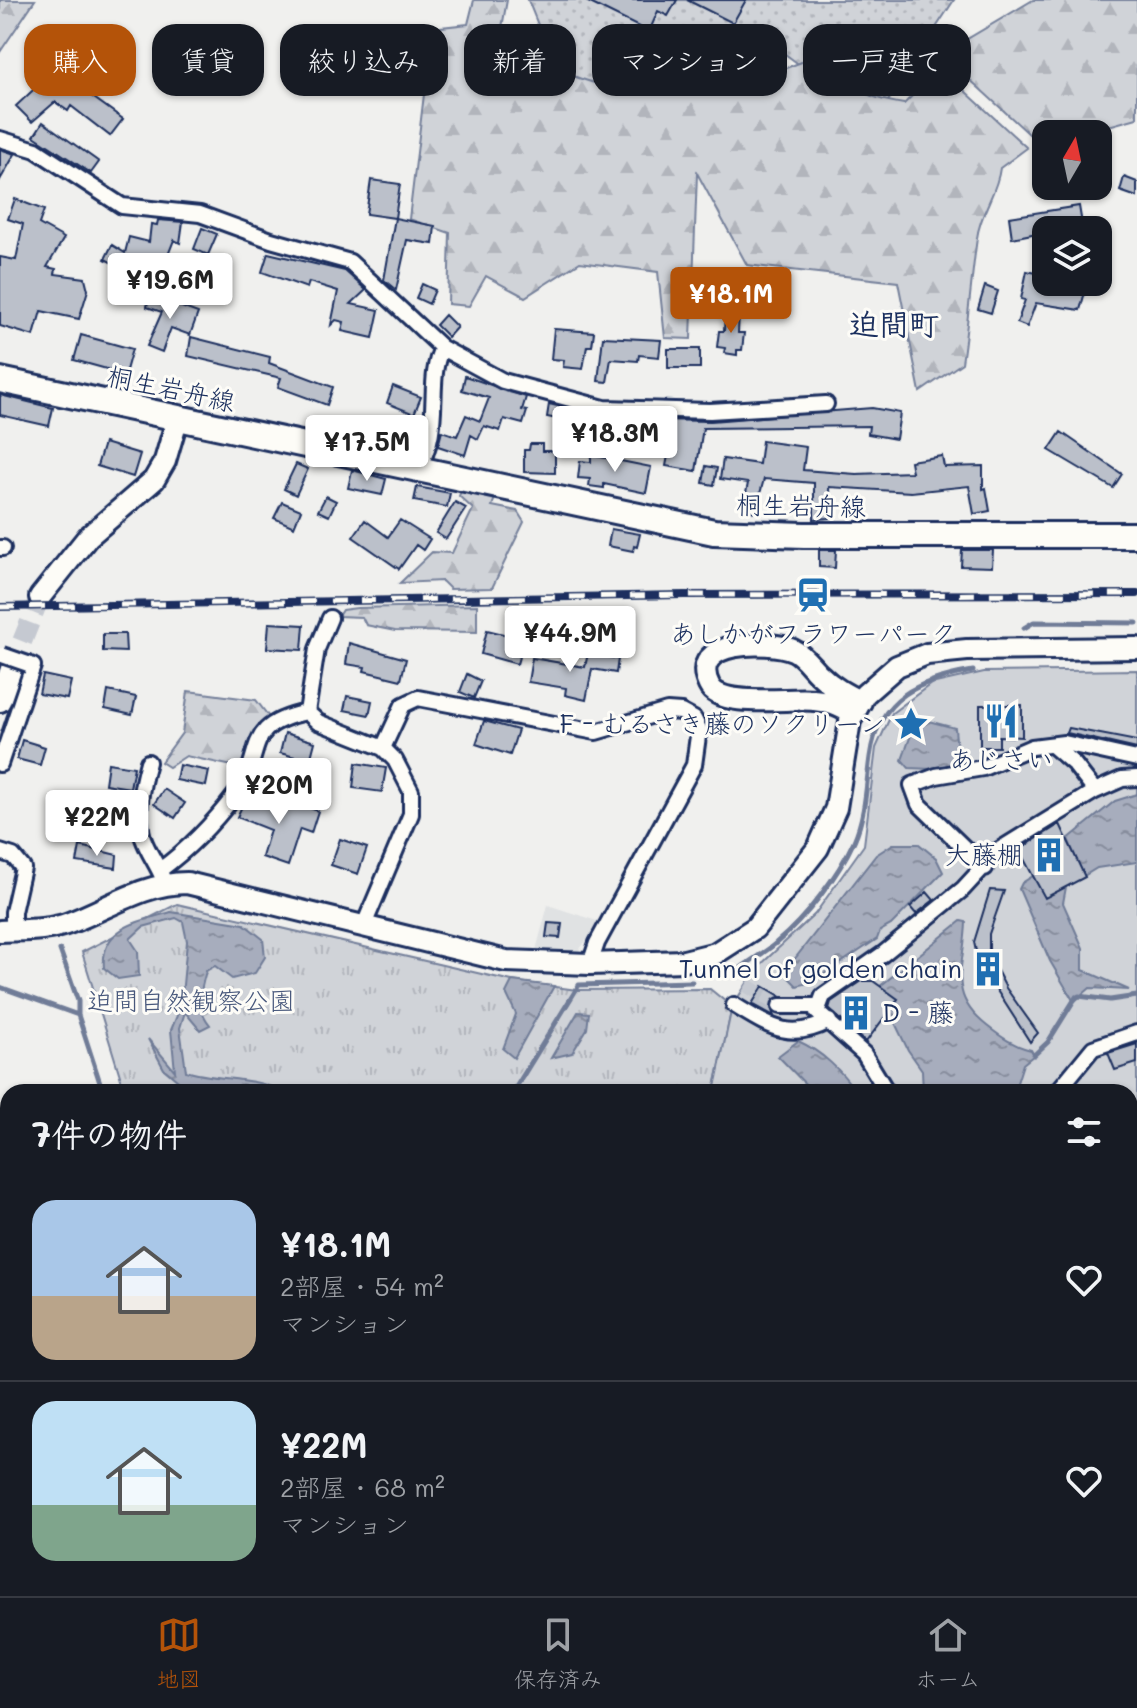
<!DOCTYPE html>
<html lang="ja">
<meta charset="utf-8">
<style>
body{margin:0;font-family:Mali,"Klee One",sans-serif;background:#242831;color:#f1f3f6;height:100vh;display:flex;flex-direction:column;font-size:30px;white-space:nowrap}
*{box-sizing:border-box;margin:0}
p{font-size:26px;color:#9ea1a6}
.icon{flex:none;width:44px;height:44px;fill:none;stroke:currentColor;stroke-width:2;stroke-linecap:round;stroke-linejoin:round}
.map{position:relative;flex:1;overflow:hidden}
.side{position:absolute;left:0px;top:1084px;width:1138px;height:512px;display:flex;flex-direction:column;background:#171b24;border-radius:24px 24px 0 0;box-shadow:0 2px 6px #0004}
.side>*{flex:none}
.top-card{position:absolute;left:24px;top:24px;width:1090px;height:72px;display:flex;gap:16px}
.needle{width:52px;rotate:9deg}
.controls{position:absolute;left:1032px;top:120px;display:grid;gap:16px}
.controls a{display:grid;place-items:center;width:80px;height:80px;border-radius:16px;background:#171b24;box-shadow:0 2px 6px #0004;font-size:40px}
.price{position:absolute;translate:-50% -68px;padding:0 18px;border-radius:8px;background:#fff;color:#222;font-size:26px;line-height:52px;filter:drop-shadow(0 2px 4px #0008)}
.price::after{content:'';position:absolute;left:50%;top:48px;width:24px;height:18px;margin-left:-12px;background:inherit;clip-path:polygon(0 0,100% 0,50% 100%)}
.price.current{background:#b45309;color:#fff}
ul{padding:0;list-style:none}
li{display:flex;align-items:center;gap:24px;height:200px;padding:0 32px}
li+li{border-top:2px solid #363941}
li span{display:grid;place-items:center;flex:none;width:224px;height:160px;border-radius:24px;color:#555}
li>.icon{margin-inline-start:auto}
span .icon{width:96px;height:96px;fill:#fffc;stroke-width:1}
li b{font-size:34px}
h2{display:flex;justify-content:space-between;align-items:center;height:96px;padding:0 32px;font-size:34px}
.pill{padding:0 28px;border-radius:24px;background:#171b24;box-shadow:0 2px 6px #0004;font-size:28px;line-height:72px}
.pill.current{background:#b45309;color:#fff}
.tab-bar{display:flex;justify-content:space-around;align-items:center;height:112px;border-top:2px solid #363941;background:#171b24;font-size:22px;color:#9ea1a6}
.tab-bar a{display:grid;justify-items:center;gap:4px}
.tab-bar .current{color:#b45309}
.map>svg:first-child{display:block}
.built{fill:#e0e2e3}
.grass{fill:url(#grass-dots);stroke:#76819b;stroke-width:2}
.forest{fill:url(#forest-firs);stroke:#76819b;stroke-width:2}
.park{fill:url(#park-tufts);stroke:#76819b;stroke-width:2}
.garden{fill:#d0d3d8;stroke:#76819b;stroke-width:2}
.water{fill:url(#water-ripples);stroke:#6f7b97;stroke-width:2}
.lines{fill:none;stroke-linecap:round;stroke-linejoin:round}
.stream{stroke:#6f7b97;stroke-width:5}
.building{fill:#bbc0ca;stroke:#1b2f5e;stroke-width:2}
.street-tunnel{stroke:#c5c9d1;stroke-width:14;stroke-dasharray:14 7;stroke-linecap:butt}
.secondary-tunnel{stroke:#c5c9d1;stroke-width:20;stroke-dasharray:20 10;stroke-linecap:butt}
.street-casing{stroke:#1b2f5e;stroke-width:20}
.secondary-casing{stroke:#1b2f5e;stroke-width:26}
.primary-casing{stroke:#1b2f5e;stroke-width:30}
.street{stroke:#fdfcf7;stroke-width:14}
.secondary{stroke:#fdfcf7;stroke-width:20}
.primary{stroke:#fdfcf7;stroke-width:24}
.rail-casing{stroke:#1b2f5e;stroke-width:8}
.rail{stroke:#fdfcf7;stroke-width:5;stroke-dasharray:15;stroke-linecap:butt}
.street-bridge-casing{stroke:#1b2f5e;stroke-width:20;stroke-linecap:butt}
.street-bridge{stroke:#fdfcf7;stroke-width:14}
.labels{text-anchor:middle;stroke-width:6;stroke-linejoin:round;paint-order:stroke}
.street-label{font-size:26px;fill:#1b2f5e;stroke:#fdfcf7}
.poi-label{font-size:26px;fill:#1b2f5e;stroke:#fdfcf7;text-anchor:end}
.park-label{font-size:26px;fill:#48587c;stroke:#fdfcf7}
.quarter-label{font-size:30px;font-weight:bold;fill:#1b2f5e;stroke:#fdfcf7}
</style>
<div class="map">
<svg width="1137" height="1596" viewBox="0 0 1137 1596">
<defs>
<pattern id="grass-dots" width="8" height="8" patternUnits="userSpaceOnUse" patternTransform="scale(2)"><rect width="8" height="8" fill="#d0d3d8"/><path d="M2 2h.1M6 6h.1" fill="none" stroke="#b2b5bc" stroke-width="1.8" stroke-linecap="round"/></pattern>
<pattern id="forest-firs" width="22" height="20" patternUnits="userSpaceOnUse" patternTransform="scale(2)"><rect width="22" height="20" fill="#d0d3d8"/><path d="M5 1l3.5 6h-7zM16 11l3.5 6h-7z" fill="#b2b5bc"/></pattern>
<pattern id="park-tufts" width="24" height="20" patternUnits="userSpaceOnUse" patternTransform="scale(2)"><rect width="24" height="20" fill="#d0d3d8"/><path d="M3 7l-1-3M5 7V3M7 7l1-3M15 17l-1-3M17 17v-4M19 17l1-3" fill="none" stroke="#b2b5bc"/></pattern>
<pattern id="water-ripples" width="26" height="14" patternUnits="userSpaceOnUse" patternTransform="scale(2)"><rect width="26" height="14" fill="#a7adbd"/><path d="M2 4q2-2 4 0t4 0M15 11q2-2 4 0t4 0" fill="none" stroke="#878d9d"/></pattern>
</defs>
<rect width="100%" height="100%" fill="#f0f0ee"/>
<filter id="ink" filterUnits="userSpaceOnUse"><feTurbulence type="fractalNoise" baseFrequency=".0125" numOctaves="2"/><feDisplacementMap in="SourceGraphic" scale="16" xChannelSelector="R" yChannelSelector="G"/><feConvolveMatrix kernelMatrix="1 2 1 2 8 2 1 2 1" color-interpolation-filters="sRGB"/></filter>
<g filter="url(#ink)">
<path class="built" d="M 548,905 L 600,922 L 577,953 L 535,954 Z"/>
<path class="grass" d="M 528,0 L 954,0 L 875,121 L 773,45 L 569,102 Z"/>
<path class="forest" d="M 0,0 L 35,0 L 0,52 Z
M 474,0 L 507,0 L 501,33 C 545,72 611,95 671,94 C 718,94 781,71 824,53 C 850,88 860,97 904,104 L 940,68 L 1027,148 L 1000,168 C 997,194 980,212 977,238 C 971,280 968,322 962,363 L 920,392 L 898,282 L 747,265 L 697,173 L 691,339 L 665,338 L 658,272 L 580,262 L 525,297 L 486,276 L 469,306 L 448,304 L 450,233 L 409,219 L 432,28 L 468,24 Z
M 1033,0 L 1137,0 L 1137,118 L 1080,134 L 1046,134 L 1046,143 L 1041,145 L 942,54 Z
M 461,491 L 495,498 L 492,506 L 517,511 L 524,522 L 492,588 L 450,589 L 442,581 L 400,583 L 432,552 L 452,553 L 473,509 L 459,496 Z
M 477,605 L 477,632 L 395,631 L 366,625 L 362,617 L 338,616 L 342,610 L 357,608 Z
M 188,691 L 256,700 L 269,717 L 253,731 L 242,768 L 186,756 L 169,767 L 161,762 L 182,733 Z
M 1137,1150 L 1137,1210 L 1130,1209 L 1130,1157 Z
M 1137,1572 L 1137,1596 L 999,1596 L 1004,1590 L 1021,1588 L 1130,1588 L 1130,1573 Z"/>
<path class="park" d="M 177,904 L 512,981 L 577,990 L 710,989 L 732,1007 L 714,1092 L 125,1092 L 82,952 Z
M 1130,1209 L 1137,1210 L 1137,1572 L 1130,1573 Z
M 424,1588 L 669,1588 L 666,1596 L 437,1596 Z
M 680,1588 L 1021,1588 L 1004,1590 L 999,1596 L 685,1596 Z"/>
<path class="garden" d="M 1137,670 L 1137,1150 L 1130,1157 L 1130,1092 L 714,1092 L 732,1007 L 756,969 L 815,914 L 864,845 L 876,748 L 892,713 L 931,684 L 984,672 Z"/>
<path class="water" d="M 917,718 L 955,728 L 958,763 L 932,769 L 909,768 L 902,760 Z
M 1137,794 L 1137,862 L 1097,868 L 1066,887 L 1063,903 L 1083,948 L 1083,970 L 1129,990 L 1090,988 L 1074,1002 L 1050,961 L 1019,889 L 1022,883 L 1033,876 L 1041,890 L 1080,868 L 1068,839 L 1115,801 Z
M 893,844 L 919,844 L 936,858 L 943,872 L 891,925 L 880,931 L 877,939 L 812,982 L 797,986 L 788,977 L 790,965 L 876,855 Z
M 171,912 L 244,924 L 263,939 L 265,957 L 255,973 L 232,979 L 215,966 L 206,971 C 200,991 196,1008 210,1025 L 200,1030 L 185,1012 L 180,1028 L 186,1071 C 216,1081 257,1076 281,1092 L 191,1092 L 164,1069 L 148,1039 L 175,1071 L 171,1030 L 181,1006 L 184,974 L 187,941 L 183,922 L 176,918 L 143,927 L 130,939 L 138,951 L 139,976 L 118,979 L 104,968 C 100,927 138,922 171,912 Z
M 961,921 L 966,922 C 965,966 945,993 987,1026 C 1001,1037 1014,1046 1031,1050 L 1034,1055 L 1023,1064 L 1014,1092 L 923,1092 L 922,1070 L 908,1050 L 883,998 L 874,991 Z
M 512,981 L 554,986 L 514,1058 L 503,1049 L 516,1014 L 506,993 Z
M 578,1012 L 589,1013 L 587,1029 L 572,1053 L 551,1058 Z
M 798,1041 C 821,1051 842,1071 856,1092 L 813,1092 L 778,1056 Z"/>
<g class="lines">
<path class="stream" d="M 1024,628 L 1034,622 L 1137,623
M 60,950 L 78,1001 L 78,1014
M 741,968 C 752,959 765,953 776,943 C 806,918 838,876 854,841 C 866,814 866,785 870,757 C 878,696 920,680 973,671
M 0,987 L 78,1015 L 103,1092
M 1079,996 L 1110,1000 L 1137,996
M 1034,1055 L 1048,1042 L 1076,997
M 513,1092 L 579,985 L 692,982
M 0,1255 L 8,1257
M 207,1596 L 212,1588"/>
</g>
<path class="building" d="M 584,0 L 677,0 L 668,16 L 658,11 L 649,32 Z
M 687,0 L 746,0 L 733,23 Z
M 44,57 L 57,70 L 63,63 L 89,83 L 83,90 L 123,119 L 110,136 L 71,106 L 68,111 L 55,102 L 32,122 L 16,106 L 46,78 L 35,67 Z
M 43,122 L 99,162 L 91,173 L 34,136 Z
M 0,149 L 15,154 L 0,180 Z
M 1124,177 L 1137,182 L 1137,197 L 1120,191 Z
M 371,180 L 400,184 L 395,218 L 366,214 Z
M 15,199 L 44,210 L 39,224 L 64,238 L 47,267 L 56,269 L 55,274 L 85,278 L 88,290 L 79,319 L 41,311 L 34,336 L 0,326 L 0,257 L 16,260 L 23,224 L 8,219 Z
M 1079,206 L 1082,224 L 1012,238 L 1009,217 Z
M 395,218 L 435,226 L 433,244 L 407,240 L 396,290 L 384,280 Z
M 158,220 L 183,222 L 180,243 L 174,240 L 161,273 L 124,260 L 120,267 L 105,259 L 112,245 L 125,253 L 129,237 L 149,242 L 151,224 L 157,225 Z
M 202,228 L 217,234 L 208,255 L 194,249 Z
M 268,253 L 345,271 L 366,290 L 351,304 L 379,310 L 373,338 L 342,331 L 344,322 L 336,320 L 331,325 L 338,291 L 309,282 L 307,288 L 262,272 Z
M 207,259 L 222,264 L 217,278 L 202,273 Z
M 1027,271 L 1046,275 L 1046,282 L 1087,285 L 1080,310 L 1036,303 L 1027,327 L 1017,323 L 1025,300 L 1021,299 Z
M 422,284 L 435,290 L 429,304 L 416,298 Z
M 985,286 L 998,291 L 991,313 L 978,309 Z
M 149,295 L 198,313 L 190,335 L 171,328 L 162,352 L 147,346 L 162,312 L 147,307 Z
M 725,313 L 739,314 L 738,333 L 744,333 L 742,350 L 737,350 L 737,355 L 724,353 L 725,348 L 717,347 L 719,331 L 724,331 Z
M 445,315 L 457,327 L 448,337 L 436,325 Z
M 554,329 L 594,332 L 592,346 L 587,346 L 583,369 L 563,367 L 564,360 L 551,359 Z
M 81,335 L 132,349 L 125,374 L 74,360 Z
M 191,337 L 270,357 L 269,363 L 333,387 L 327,405 L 278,387 L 281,378 L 188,356 Z
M 603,337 L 661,340 L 659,357 L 639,355 L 638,361 L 611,359 L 607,382 L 598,381 Z
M 668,349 L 700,349 L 700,368 L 668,368 Z
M 465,376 L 526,397 L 522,410 L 527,411 L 523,424 L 504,419 L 500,431 L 484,426 L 478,439 L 471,435 L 465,455 L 438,446 L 442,431 L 457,436 L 466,415 L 480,421 L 489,398 L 462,390 Z
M 393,386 L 421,397 L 414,414 L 387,403 Z
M 0,395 L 53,408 L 49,426 L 0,415 Z
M 549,404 L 574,410 L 572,422 L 547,417 Z
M 872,408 L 900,413 L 896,439 L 868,434 L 869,426 L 703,428 L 696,471 L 666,466 L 672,435 L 637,433 L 637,440 L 593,439 L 595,419 L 711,421 Z
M 1061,432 L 1122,474 L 1113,488 L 1049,450 Z
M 762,441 L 806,447 L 803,470 L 856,474 L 912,472 L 910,461 L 942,456 L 944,467 L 983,466 L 983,489 L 986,488 L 990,511 L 974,514 L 969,486 L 911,492 L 829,487 L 830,518 L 814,519 L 814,483 L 764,479 L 755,512 L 743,509 L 748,483 L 720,479 L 723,459 L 759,464 Z
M 104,443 L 140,454 L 133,477 L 97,466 Z
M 530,444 L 542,444 L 542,451 L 555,451 L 555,473 L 524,472 L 524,450 L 529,450 Z
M 591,455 L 651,467 L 646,493 L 604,484 L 604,488 L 589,486 L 590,479 L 578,478 L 580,461 L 591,462 Z
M 296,464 L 308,469 L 296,495 L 284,489 Z
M 706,466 L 717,468 L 714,485 L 703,483 Z
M 352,470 L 386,479 L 382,495 L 348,488 Z
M 417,487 L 450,493 L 447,507 L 414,501 Z
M 326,496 L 336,501 L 329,516 L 318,511 Z
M 282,502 L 301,510 L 294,527 L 274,518 Z
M 455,502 L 466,508 L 446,539 L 436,533 Z
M 365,520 L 388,537 L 400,520 L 430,539 L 423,550 L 416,545 L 399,569 L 353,537 Z
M 611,529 L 640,534 L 637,547 L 634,546 L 633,551 L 608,546 Z
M 819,550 L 836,550 L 835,568 L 819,567 Z
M 962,550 L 993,550 L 992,567 L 961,566 Z
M 269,623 L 304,625 L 302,650 L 267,648 Z
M 487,630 L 524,639 L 517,664 L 481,654 Z
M 103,634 L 125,634 L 126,652 L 103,651 Z
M 349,643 L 406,659 L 401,680 L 364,671 L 365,667 L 346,664 Z
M 588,653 L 618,659 L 616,673 L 592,669 L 586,700 L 565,695 L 566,688 L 528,682 L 532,658 L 585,667 Z
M 467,674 L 481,681 L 474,698 L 460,692 Z
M 43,675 L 71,681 L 67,699 L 39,694 Z
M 108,691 L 136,697 L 132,715 L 105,709 Z
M 347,696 L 372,701 L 369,715 L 344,710 Z
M 980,705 L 1022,705 L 1022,737 L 999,736 L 999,747 L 980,747 Z
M 484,721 L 518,730 L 510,755 L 476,744 Z
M 1069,728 L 1137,741 L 1137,749 L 1067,733 Z
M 285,733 L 315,742 L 310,761 L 280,753 Z
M 22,740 L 45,747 L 40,765 L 17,759 Z
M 108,763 L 134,767 L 130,788 L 105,784 Z
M 356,763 L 386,768 L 382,792 L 353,788 Z
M 179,765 L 209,771 L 206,786 L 176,780 Z
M 164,789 L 185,803 L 175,818 L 154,804 Z
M 247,795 L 285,811 L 289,800 L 318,811 L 311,833 L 300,829 L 288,866 L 262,857 L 270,830 L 237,817 Z
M 1060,824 L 1085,877 L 1045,898 L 1019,850 Z
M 340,839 L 367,848 L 358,874 L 331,865 Z
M 80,846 L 117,855 L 116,868 L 77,862 Z
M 990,890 L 1004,891 L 989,934 L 989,955 L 1006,988 L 1038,1033 L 1030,1042 L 978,961 L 974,942 Z
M 927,892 L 934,900 L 916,914 L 910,907 Z
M 548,923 L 562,924 L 560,938 L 546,937 Z
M 862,981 L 873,981 L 898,999 L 866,1042 L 829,1009 L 831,1002 Z
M 763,986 L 780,996 L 770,1005 L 774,1016 L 752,1004 Z
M 1137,1044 L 1137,1063 L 1115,1070 L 1108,1053 Z"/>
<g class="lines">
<path class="street-tunnel" d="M 746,985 L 780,1006"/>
<path class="secondary-tunnel" d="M 11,669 L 40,597"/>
<g class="street-casing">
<path id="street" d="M 0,139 L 36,150 L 122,206 L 200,214 L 271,240 L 350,262 L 442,348 L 503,381 L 604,408 L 710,411 L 826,404
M 417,470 C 444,428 425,381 442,348
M 0,548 L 3,548
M 307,712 L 318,722 L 383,748 L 395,760 L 411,791 L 411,814 L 364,925
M 307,712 L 317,649 L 330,618
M 1052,745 L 1074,764 L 1095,791
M 383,748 L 403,705 L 418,698 L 596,732 L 667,711 L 681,712 L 694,719 L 699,729 L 694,765 L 597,943 L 590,964
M 148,762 C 141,787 136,813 143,838 C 148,853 158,865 163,879
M 0,764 L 33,666 L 28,664
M 0,852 L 13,856 L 23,868 L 13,912 L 13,930
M 985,868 L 919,804 L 912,785 L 936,776 L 983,768 L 1032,747 L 1064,743 L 1137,759
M 160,870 C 190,848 213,824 235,795 C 267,754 239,726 307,712
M 734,1005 C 769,1026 790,1042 829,1021
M 780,1006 L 817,1006
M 887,1092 L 864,1054 L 817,1012 L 823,996 L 883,954 L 963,889 L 999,850 L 1095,791 L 1122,779 L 1137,778
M 1057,1092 L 1093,1048 L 1137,1033
M 0,1511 L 8,1513"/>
</g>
<g class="secondary-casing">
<path id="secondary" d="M 40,597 L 88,537 L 154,480 L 165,461 L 177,420
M 0,701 L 11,669
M 854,714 C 841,707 829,701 814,700 C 791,697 720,709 709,685 C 687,639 769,640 793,650 C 804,655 811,667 820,675 C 832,687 845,694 861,702
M 0,931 C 21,930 49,931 69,923 C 109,908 144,883 187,883 L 506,961 L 590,964 L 684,961 L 716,953 L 755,928 L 818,848 L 836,808 L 850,721 L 865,694 L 897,666 L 927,654 L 967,650 L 1137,648"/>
</g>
<g class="primary-casing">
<path id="primary" d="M 0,380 L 714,532 L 804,535 L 1137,535"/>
</g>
<use href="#street" class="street"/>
<use href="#secondary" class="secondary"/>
<use href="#primary" class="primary"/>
<g class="rail-casing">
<path id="rail" d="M 0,607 L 684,595 L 1137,594"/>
</g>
<use href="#rail" class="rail"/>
<g class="street-bridge-casing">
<path id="street-bridge" d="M 2,655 L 28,664"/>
</g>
<use href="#street-bridge" class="street-bridge"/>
</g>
</g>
<defs>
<g id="station-bare" transform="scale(2.76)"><path d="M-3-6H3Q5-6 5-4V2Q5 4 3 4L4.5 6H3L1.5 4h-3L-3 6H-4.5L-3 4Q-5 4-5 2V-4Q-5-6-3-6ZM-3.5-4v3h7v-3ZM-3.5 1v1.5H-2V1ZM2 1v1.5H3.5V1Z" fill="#1f6fb2" stroke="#fdfcf7" stroke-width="2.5" paint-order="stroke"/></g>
<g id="restaurant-bare" transform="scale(2.76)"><path d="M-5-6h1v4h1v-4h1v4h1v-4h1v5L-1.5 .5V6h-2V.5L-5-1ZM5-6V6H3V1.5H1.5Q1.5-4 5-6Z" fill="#1f6fb2" stroke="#fdfcf7" stroke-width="2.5" paint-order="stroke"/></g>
<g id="sight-bare" transform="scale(2.76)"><path d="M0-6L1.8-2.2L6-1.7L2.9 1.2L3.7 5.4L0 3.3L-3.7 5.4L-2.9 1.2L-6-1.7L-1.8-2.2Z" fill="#1f6fb2" stroke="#fdfcf7" stroke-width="2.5" paint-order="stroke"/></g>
<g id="building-bare" transform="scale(2.76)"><path d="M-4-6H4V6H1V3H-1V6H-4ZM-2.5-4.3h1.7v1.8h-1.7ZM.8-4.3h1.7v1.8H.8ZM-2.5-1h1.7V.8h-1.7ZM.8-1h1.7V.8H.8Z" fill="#1f6fb2" stroke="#fdfcf7" stroke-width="2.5" paint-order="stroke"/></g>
</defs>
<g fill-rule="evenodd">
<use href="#station-bare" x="813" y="595"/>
<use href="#restaurant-bare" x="1001" y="721"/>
<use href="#sight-bare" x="911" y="724"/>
<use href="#building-bare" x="1049" y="855"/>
<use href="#building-bare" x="988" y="969"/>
<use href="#building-bare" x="856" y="1013"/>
</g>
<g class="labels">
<g class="street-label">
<text transform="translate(171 389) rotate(12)" y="9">桐生岩舟線</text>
<text transform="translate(801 506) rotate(1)" y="9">桐生岩舟線</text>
</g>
<g class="poi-label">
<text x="813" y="643" text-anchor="middle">あしかがフラワーパーク</text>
<text x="885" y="733">F - むるさき藤のソクリーン</text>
<text x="1001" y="769" text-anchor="middle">あじさい</text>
<text x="1023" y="864">大藤棚</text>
<text x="962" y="978">Tunnel of golden chain</text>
<text x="882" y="1022" text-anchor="start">D - 藤</text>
</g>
<g class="park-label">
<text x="191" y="1010">迫間自然観察公園</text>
</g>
<g class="quarter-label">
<text x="894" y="335">迫間町</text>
</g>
</g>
</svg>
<div class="controls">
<a><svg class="needle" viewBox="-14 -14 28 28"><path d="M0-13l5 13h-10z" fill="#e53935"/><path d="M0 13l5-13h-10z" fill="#9ea1a6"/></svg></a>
<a><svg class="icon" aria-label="layers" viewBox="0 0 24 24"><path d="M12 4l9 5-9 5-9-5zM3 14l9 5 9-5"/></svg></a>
</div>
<b class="price" style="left:170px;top:321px">¥19.6M</b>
<b class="price current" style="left:731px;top:335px">¥18.1M</b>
<b class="price" style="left:615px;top:474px">¥18.3M</b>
<b class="price" style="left:367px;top:483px">¥17.5M</b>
<b class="price" style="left:570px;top:674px">¥44.9M</b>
<b class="price" style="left:279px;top:826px">¥20M</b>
<b class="price" style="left:97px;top:858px">¥22M</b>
<div class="top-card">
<a class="pill current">購入</a>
<a class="pill">賃貸</a>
<a class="pill">絞り込み</a>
<a class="pill">新着</a>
<a class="pill">マンション</a>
<a class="pill">一戸建て</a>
</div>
<section class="side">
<h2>7件の物件<svg class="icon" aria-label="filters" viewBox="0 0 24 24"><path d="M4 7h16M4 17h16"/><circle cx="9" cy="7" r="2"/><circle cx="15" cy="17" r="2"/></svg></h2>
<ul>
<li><span style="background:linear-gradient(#a9c7e8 60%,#b9a48a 0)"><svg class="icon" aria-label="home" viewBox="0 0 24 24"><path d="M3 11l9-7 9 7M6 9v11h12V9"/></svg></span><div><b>¥18.1M</b><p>2部屋 · 54 m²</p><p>マンション</p></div><svg class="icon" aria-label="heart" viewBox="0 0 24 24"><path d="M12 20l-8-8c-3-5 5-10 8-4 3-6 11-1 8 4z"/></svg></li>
<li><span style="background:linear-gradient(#bfe0f5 65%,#7fa58c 0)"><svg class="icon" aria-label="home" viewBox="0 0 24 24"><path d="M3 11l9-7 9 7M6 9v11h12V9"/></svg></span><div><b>¥22M</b><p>2部屋 · 68 m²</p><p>マンション</p></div><svg class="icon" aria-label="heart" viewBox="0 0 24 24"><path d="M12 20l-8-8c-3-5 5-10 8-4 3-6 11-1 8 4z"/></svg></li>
</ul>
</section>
</div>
<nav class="tab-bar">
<a class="current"><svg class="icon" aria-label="map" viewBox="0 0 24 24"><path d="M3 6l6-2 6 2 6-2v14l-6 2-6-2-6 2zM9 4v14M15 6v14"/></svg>地図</a>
<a><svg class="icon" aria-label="saved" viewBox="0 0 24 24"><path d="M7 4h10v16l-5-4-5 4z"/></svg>保存済み</a>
<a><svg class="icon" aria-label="home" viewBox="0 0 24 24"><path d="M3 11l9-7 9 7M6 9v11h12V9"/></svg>ホーム</a>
</nav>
